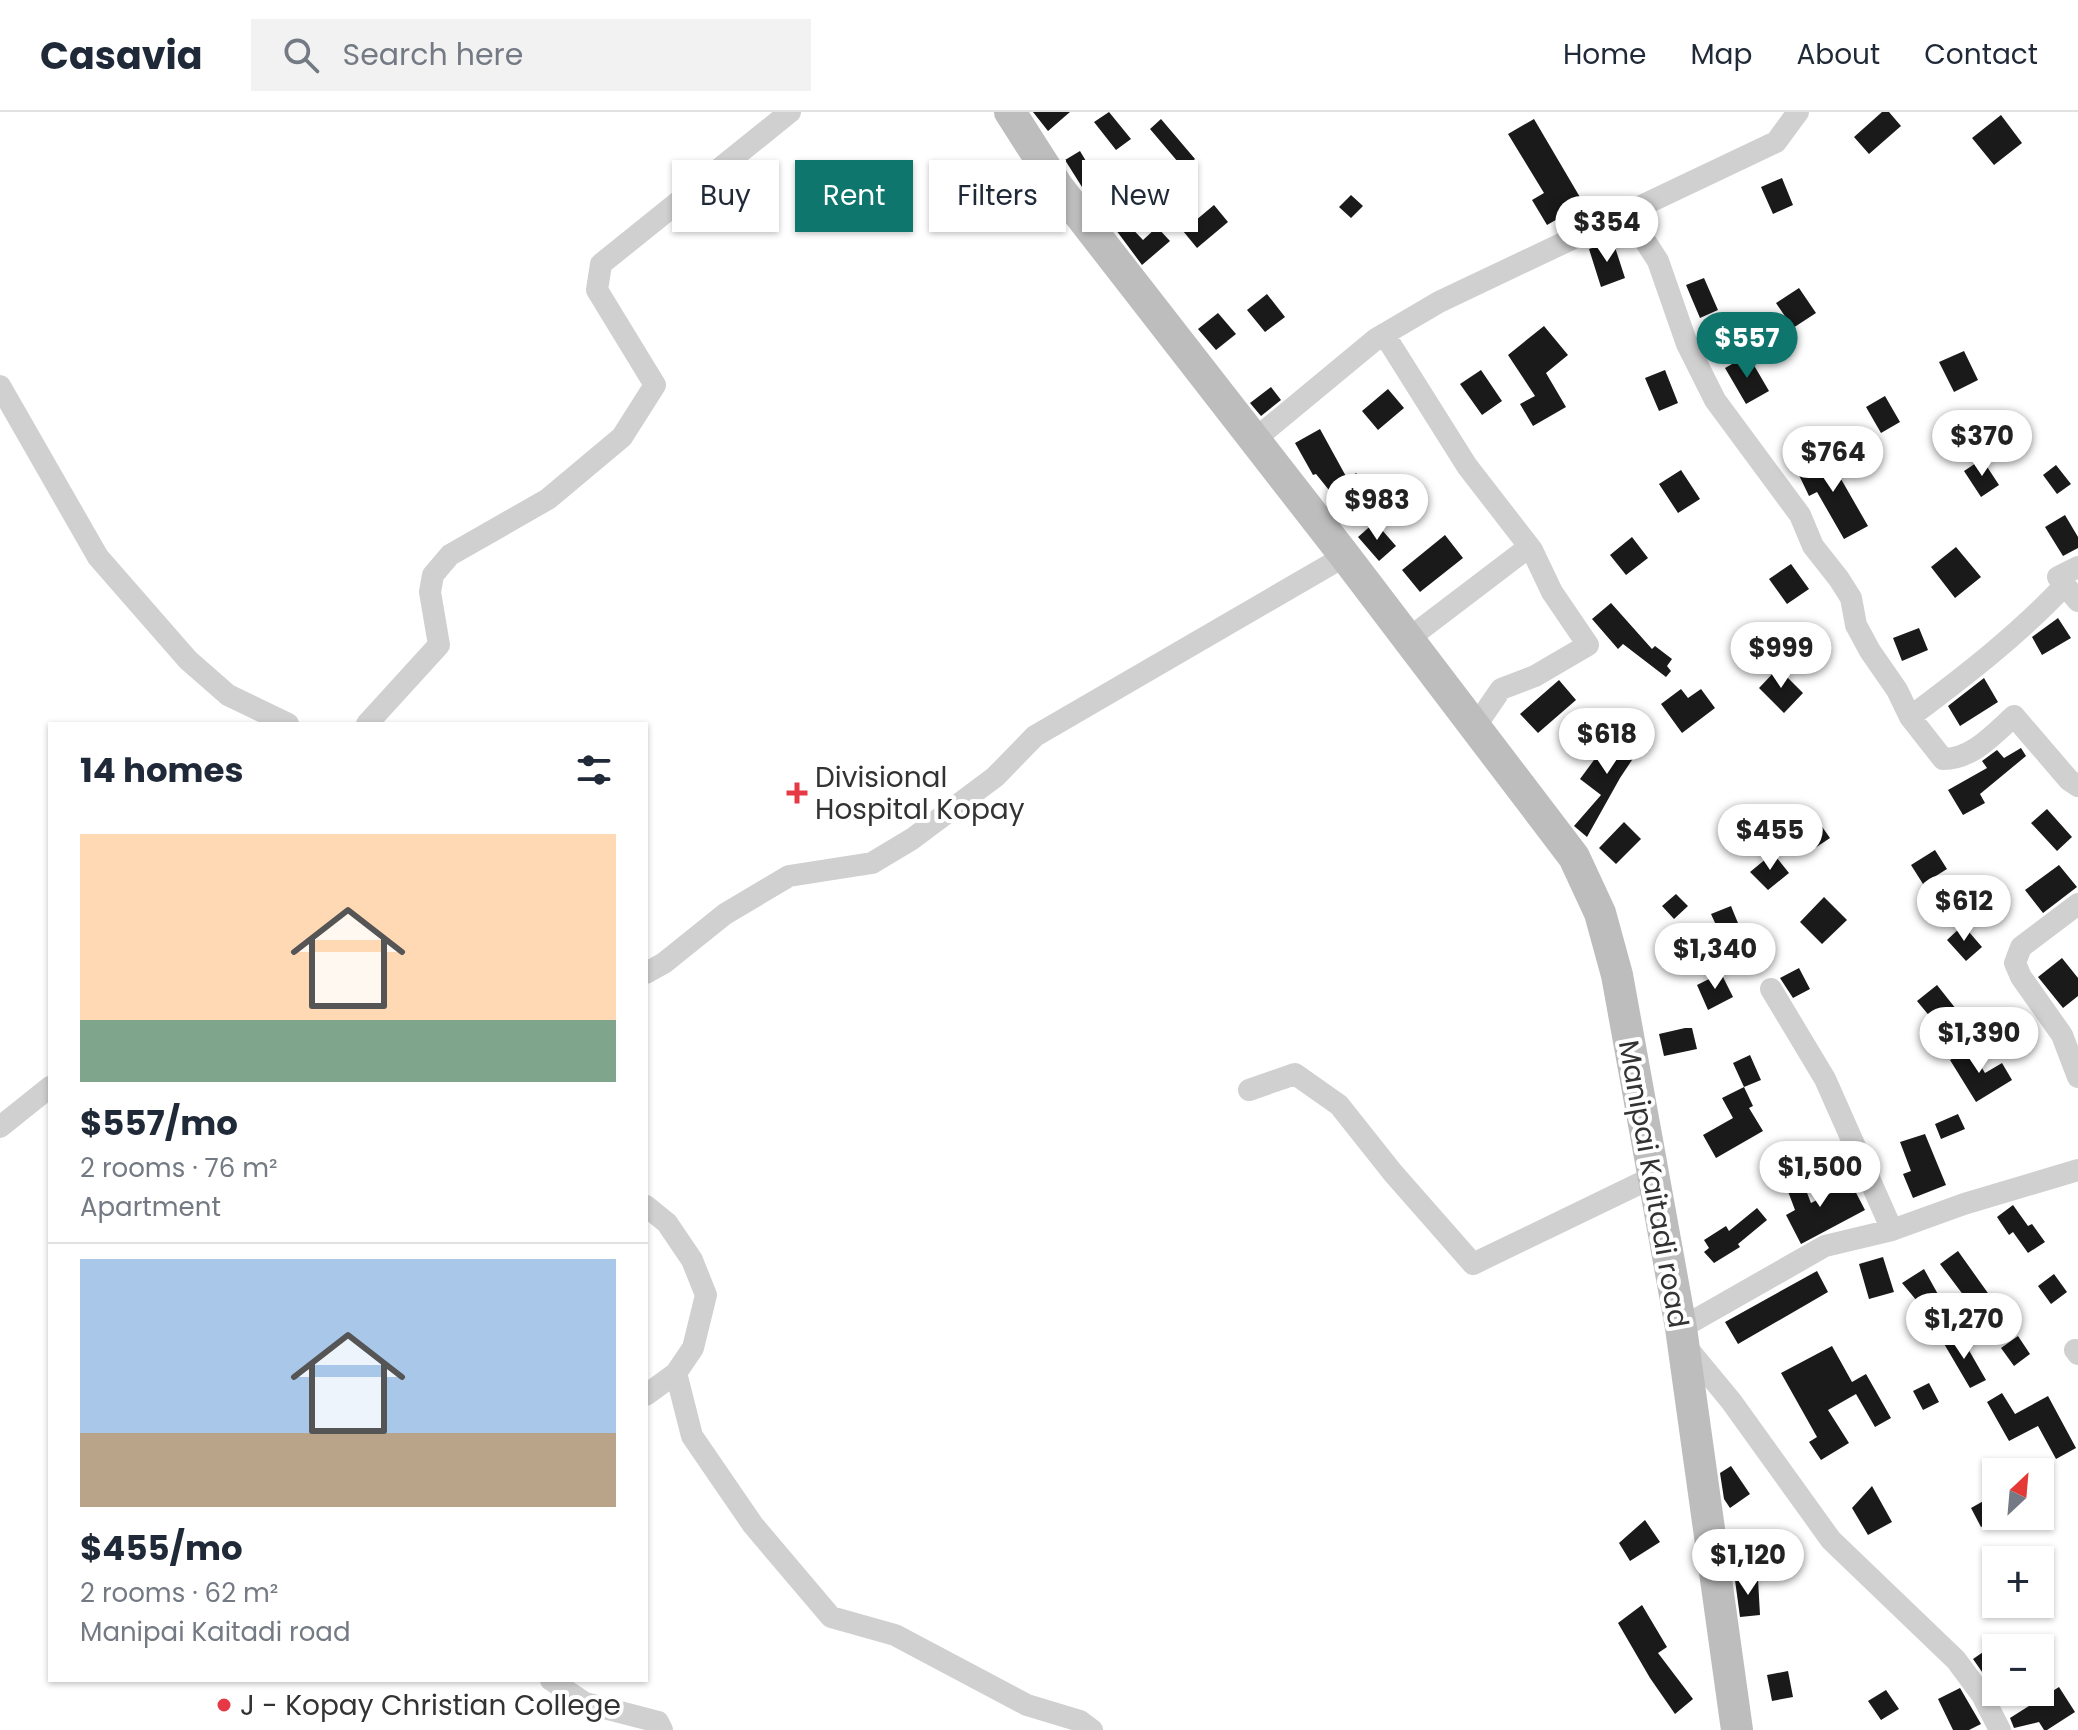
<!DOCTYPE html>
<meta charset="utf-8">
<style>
body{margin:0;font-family:Poppins,sans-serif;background:#f2f2f3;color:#1f2937;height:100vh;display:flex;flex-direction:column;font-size:30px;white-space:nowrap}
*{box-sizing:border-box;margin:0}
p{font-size:26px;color:#747a83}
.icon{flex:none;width:44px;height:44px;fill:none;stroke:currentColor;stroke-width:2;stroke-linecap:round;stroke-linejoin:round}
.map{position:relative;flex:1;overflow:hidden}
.side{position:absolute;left:48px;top:610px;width:600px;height:960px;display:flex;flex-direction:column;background:#fff;border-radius:0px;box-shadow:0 2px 6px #0004}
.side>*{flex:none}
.banner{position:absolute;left:672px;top:48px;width:760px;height:72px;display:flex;gap:16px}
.needle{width:52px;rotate:26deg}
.controls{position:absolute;left:1982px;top:1346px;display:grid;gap:16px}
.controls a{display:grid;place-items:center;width:72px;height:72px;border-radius:0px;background:#fff;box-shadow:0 2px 6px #0004;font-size:40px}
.price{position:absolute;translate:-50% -68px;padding:0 18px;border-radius:28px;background:#fff;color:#222;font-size:26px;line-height:52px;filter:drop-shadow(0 2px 4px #0008)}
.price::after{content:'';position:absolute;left:50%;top:48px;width:24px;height:18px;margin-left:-12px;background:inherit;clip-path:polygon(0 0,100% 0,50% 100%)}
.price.on{background:#0f766e;color:#fff}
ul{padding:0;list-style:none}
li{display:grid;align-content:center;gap:16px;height:424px;padding:0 32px}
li+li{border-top:2px solid #e0e1e3}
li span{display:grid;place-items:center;height:248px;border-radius:0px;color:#555}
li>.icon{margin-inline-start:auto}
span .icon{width:144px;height:144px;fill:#fffc;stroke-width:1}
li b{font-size:34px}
h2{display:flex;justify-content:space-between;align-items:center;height:96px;padding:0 32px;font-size:34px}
.tag{padding:0 28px;border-radius:0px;background:#fff;box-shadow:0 2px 6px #0004;font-size:28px;line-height:72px}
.tag.on{background:#0f766e;color:#fff}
header{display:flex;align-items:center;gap:48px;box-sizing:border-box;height:112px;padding:0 40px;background:#fff;border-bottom:2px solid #e0e1e3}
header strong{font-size:38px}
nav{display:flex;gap:44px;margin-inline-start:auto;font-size:28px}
.search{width:560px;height:72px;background:#f2f2f3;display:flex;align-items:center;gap:20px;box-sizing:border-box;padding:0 28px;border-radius:0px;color:#747a83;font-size:30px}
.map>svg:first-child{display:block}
.building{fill:#1a1a1a}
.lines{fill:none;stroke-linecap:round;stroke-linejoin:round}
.street{stroke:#d0d0d0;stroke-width:22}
.secondary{stroke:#bdbdbd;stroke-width:32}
.poi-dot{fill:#e63946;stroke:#fff;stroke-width:3}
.labels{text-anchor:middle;stroke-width:8;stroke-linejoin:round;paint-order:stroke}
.poi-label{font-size:28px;fill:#333;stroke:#fff;text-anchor:start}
.street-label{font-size:28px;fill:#333;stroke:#fff}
</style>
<header>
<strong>Casavia</strong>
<div class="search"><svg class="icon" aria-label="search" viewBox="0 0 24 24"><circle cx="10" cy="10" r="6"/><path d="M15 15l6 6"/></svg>Search here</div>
<nav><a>Home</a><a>Map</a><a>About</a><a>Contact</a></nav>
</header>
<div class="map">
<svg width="2078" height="1618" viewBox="0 0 2078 1618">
<rect width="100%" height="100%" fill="#fff"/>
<path class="building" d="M 1033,0 L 1070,0 L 1048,19 Z
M 1109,0 L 1131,27 L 1116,38 L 1094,10 Z
M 1882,0 L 1889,0 L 1901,14 L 1869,42 L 1854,25 Z
M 2001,3 L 2022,31 L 1994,53 L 1972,26 Z
M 1161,7 L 1195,47 L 1184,57 L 1150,17 Z
M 1534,7 L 1584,92 L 1547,113 L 1532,88 L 1544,81 L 1508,22 Z
M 1080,39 L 1096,66 L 1082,75 L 1065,48 Z
M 1782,66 L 1793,93 L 1773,102 L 1761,75 Z
M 1351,83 L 1363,94 L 1351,106 L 1339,95 Z
M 1214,93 L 1228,110 L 1197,136 L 1183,119 Z
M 1125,109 L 1143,128 L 1157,115 L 1170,129 L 1142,153 L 1116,118 Z
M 1613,129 L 1625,166 L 1601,175 L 1589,137 Z
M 1704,166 L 1718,198 L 1700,206 L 1686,173 Z
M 1799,176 L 1816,201 L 1793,216 L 1776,191 Z
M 1267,182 L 1285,205 L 1265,220 L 1247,198 Z
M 1218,201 L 1236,222 L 1216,238 L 1198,217 Z
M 1544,214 L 1568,243 L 1546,261 L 1566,295 L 1533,314 L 1520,292 L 1535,284 L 1508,243 Z
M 1964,239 L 1978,268 L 1954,280 L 1939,250 Z
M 1748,243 L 1769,279 L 1746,292 L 1725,256 Z
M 1481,258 L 1502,289 L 1482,303 L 1460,272 Z
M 1665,258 L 1678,291 L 1659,299 L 1645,266 Z
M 1271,275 L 1281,288 L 1261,304 L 1250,291 Z
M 1388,277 L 1404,296 L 1378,318 L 1362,299 Z
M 1885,284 L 1900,310 L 1881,321 L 1866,295 Z
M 1320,317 L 1348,368 L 1356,361 L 1366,373 L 1341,393 L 1316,362 L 1313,363 L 1295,331 Z
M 1835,340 L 1847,364 L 1841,367 L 1868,414 L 1844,427 L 1817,380 L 1809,384 L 1797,359 Z
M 1982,347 L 1999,373 L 1981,385 L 1964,359 Z
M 2056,353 L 2071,372 L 2057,382 L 2043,363 Z
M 1681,358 L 1700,387 L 1678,401 L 1659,372 Z
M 2065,403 L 2078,425 L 2078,436 L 2063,444 L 2045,415 Z
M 1375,410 L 1396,434 L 1379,449 L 1358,425 Z
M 1445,423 L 1463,446 L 1420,480 L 1402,458 Z
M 1632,425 L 1648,446 L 1626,463 L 1610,443 Z
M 1956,435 L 1981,465 L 1955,486 L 1931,455 Z
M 1791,452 L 1809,477 L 1787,492 L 1769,467 Z
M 1611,491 L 1652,537 L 1655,534 L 1672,547 L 1667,554 L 1671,559 L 1666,565 L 1623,532 L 1618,537 L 1592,507 Z
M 2058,506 L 2071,526 L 2042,543 L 2032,525 Z
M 1919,516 L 1928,538 L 1902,549 L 1893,526 Z
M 1778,556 L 1803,581 L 1784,601 L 1759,576 Z
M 1984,566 L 1998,590 L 1960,614 L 1948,594 Z
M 1559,568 L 1576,588 L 1538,621 L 1520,602 Z
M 1681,577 L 1688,586 L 1701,577 L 1715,596 L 1682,621 L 1661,592 Z
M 1631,617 L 1646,627 L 1620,666 L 1587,725 L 1574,714 L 1601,683 L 1580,667 L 1594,648 L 1591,646 L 1600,633 L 1614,644 Z
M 2021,636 L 2026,644 L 1980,682 L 1985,691 L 1963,703 L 1948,678 L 1987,656 L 1982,649 L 1997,638 L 2004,646 Z
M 2047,697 L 2072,725 L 2057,739 L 2031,711 Z
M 1818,709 L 1830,726 L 1815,736 L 1804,718 Z
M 1624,710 L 1641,727 L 1616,752 L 1599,736 Z
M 1935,738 L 1947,757 L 1923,772 L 1911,753 Z
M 1773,741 L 1789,761 L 1768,778 L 1750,760 Z
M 2059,753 L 2077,775 L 2043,801 L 2025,778 Z
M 1676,782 L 1688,794 L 1674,807 L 1662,794 Z
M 1824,785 L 1847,808 L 1822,832 L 1800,810 Z
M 1731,794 L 1740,816 L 1721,824 L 1711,802 Z
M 1963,813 L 1982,835 L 1966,849 L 1947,828 Z
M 2062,846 L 2078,866 L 2078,884 L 2063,896 L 2038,865 Z
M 1799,856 L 1810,877 L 1793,886 L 1780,866 Z
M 1721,861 L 1733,885 L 1708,898 L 1697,873 Z
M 1937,873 L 1960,902 L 1941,918 L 1917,889 Z
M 1685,916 L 1692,916 L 1697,937 L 1664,944 L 1659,922 Z
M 1970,936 L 1985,961 L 2002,951 L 2012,968 L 1976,990 L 1950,948 Z
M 1750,943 L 1761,968 L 1744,975 L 1733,951 Z
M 1744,975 L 1753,994 L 1749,996 L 1763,1019 L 1716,1046 L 1703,1023 L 1733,1006 L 1722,986 Z
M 1958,1002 L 1965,1017 L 1941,1027 L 1935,1012 Z
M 1925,1022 L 1946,1073 L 1913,1086 L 1903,1062 L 1911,1059 L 1900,1030 Z
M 1799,1060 L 1811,1091 L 1851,1071 L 1865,1098 L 1801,1132 L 1786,1103 L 1795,1098 L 1783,1066 Z
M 2013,1093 L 2028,1114 L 2032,1112 L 2045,1130 L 2028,1141 L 2013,1120 L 2009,1123 L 1997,1105 Z
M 1757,1096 L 1767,1108 L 1738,1132 L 1740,1135 L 1714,1151 L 1704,1140 L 1709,1136 L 1704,1128 L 1726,1114 L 1729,1119 Z
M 1958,1139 L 1990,1184 L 1973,1196 L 1940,1152 Z
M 1883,1145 L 1894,1180 L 1869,1187 L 1859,1152 Z
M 1924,1157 L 1945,1195 L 1931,1206 L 1902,1171 Z
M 1817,1159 L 1828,1180 L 1738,1232 L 1725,1210 Z
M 2054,1162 L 2067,1180 L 2051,1192 L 2038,1174 Z
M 2005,1193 L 2018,1210 L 2001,1222 L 1988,1204 Z
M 1959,1221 L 1986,1268 L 1970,1276 L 1943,1230 Z
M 2018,1224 L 2030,1242 L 2014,1254 L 2001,1236 Z
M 1832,1234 L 1852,1270 L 1866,1262 L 1891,1306 L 1875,1315 L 1856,1282 L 1828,1298 L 1849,1331 L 1821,1348 L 1809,1330 L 1817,1325 L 1781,1261 Z
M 1929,1271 L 1939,1290 L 1923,1298 L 1913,1279 Z
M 2002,1281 L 2015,1302 L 2048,1284 L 2076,1336 L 2056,1347 L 2038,1314 L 2009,1329 L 1987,1290 Z
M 1731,1354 L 1750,1382 L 1730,1396 L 1724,1387 L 1720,1361 Z
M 1872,1374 L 1892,1410 L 1868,1423 L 1852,1396 Z
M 1987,1387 L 1998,1406 L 1981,1415 L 1971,1396 Z
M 1645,1408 L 1660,1430 L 1630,1449 L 1619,1431 Z
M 1758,1467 L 1760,1503 L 1740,1505 L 1735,1468 Z
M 1642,1493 L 1667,1535 L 1658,1541 L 1693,1587 L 1675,1602 L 1650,1566 L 1618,1511 Z
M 1989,1536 L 1996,1547 L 1996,1580 L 1973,1547 Z
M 1788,1559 L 1793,1585 L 1772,1589 L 1767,1563 Z
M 2059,1575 L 2075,1600 L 2047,1618 L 2044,1618 L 2039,1610 L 2014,1616 L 2010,1606 Z
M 1960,1576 L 1981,1612 L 1969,1618 L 1953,1618 L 1938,1587 Z
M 1886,1578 L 1899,1597 L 1881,1608 L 1868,1589 Z"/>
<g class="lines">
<path class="street" d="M 1627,101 L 1658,149 L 1687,232 L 1715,288 L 1800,403 L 1813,434 L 1839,467 L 1851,486 L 1856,513 L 1870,539 L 1897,578 L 1910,605 L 1943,647 C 1972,647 1993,623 2014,604 L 2069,668 L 2078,674
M 1384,222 L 1467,354 L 1532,438 L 1552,480 L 1588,533 L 1535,564 L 1501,577 L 1475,615
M 0,274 L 98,445 L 188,548 L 228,583 L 288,612
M 1254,328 L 1376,227 L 1439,190 L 1776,30 L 1798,0
M 2078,455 L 2058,465 L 2078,489
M 1408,527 L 1529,435
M 1910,605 C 1965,564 2018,523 2065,473
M 367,612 L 439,533 L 430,480 L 433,463 L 450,443 L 548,387 L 622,325 L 655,273 L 597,178 L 601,152 L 790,0
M 2078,792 L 2021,835 L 2015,851 L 2021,865 L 2062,923 L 2078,965
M 646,861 L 664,851 L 725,802 L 789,764 L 872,751 L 912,727 L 995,665 L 1035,624 L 1345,444
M 1771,877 L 1825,967 L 1892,1118
M 1249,978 L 1295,962 L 1339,993 L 1393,1061 L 1473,1152 L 1653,1065
M 0,1015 L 50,975
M 646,1094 L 667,1111 L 692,1148 L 706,1183 L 693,1236 L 676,1261 L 692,1324 L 753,1413 L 831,1505 L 895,1523 L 1027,1593 L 1080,1609 L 1092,1618
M 1681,1216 L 1825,1134 L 1892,1118 L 1964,1092 L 2078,1058
M 1683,1231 L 1731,1289 L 1831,1428 L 1956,1548 L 1982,1583 L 2000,1618
M 2075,1238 L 2078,1242
M 646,1283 L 676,1261
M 551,1568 L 585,1591 L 658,1610 L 662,1618"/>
<path class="secondary" d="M 1010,0 L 1058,75 L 1345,444 L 1574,745 L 1600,801 L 1617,863 L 1681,1216 L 1737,1618"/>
</g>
<g class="poi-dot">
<path d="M793 669h8v8h8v8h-8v8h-8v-8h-8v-8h8z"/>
<circle cx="224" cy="1593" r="8"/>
</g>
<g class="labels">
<g class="poi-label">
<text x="815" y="675">Divisional<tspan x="815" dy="32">Hospital Kopay</tspan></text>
<text x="240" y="1603">J - Kopay Christian College</text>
</g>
<g class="street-label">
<text transform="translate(1654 1072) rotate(80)" y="10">Manipai Kaitadi road</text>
</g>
</g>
</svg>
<div class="controls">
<a><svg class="needle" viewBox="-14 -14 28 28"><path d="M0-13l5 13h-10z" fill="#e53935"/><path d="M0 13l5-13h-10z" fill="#747a83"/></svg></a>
<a>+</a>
<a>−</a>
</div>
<b class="price" style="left:1607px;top:152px">$354</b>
<b class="price on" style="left:1747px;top:268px">$557</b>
<b class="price" style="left:1982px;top:366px">$370</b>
<b class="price" style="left:1833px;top:382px">$764</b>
<b class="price" style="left:1377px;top:430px">$983</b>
<b class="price" style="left:1781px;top:578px">$999</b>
<b class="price" style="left:1607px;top:664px">$618</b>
<b class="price" style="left:1770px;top:760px">$455</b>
<b class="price" style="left:1964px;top:831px">$612</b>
<b class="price" style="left:1715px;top:879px">$1,340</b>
<b class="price" style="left:1979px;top:963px">$1,390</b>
<b class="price" style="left:1820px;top:1097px">$1,500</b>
<b class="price" style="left:1964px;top:1249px">$1,270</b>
<b class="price" style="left:1748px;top:1485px">$1,120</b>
<div class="banner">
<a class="tag">Buy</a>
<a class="tag on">Rent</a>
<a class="tag">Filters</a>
<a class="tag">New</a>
</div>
<section class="side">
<h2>14 homes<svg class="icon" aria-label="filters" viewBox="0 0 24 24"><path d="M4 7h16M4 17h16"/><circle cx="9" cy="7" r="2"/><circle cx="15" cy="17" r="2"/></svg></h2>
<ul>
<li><span style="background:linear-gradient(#ffd9b3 75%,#7fa58c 0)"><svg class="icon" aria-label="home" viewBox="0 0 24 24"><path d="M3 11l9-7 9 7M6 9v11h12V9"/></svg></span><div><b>$557/mo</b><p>2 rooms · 76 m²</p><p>Apartment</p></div></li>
<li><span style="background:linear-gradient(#a9c7e8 70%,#b9a48a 0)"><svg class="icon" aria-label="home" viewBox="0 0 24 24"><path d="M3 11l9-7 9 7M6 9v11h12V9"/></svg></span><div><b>$455/mo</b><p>2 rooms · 62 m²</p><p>Manipai Kaitadi road</p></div></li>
</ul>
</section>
</div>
